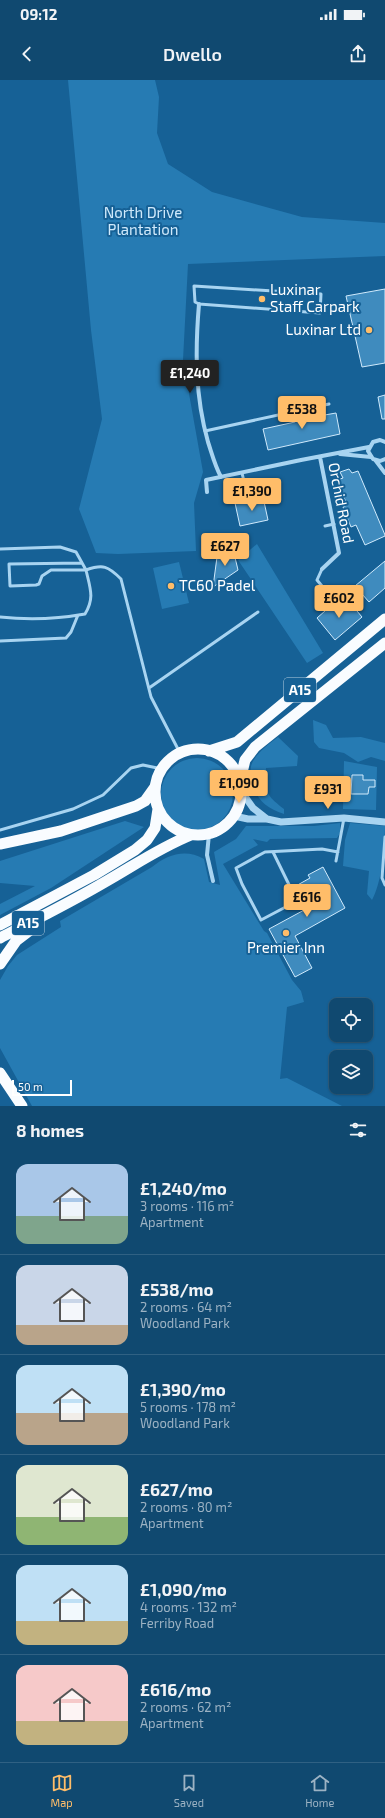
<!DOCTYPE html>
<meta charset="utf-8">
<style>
body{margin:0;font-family:"Exo 2",sans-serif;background:#195075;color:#f1f3f6;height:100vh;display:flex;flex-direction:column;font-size:15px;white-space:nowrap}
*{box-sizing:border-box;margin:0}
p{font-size:13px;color:#9cb2c3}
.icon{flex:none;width:22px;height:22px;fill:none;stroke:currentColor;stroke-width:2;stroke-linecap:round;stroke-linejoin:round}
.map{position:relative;height:1026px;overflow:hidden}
.side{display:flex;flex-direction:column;background:#104970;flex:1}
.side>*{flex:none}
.buttons{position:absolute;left:329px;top:918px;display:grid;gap:8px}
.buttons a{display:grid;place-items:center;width:44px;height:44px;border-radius:8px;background:#104970;box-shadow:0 1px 3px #0004,0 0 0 1px #306183;font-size:20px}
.scale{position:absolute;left:12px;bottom:10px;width:60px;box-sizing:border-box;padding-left:4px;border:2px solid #fff;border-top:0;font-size:11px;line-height:14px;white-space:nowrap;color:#fff;-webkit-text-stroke:3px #166196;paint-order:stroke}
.price{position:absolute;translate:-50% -34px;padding:0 9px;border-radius:4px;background:#ffbd69;color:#111;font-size:13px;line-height:26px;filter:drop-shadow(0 1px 2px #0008)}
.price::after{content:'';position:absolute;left:50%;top:24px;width:12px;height:9px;margin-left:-6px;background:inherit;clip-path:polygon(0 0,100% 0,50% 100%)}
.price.on{background:#222;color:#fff}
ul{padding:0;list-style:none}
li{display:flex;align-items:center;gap:12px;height:100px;padding:0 16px}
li+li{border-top:1px solid #306183}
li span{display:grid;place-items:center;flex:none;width:112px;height:80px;border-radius:12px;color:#555}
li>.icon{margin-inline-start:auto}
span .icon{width:48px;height:48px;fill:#fffc;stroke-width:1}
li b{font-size:17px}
h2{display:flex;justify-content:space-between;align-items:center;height:48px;padding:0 16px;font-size:17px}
.status{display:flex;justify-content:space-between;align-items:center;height:28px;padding:0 20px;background:#104970;direction:ltr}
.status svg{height:11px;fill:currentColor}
header{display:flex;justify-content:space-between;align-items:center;height:52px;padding:0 16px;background:#104970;font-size:18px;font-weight:600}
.tabs{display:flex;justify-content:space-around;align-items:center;height:56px;border-top:1px solid #306183;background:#104970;font-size:11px;color:#9cb2c3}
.tabs a{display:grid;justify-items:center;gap:2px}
.tabs .on{color:#ffbd69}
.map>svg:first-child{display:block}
.green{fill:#267bb3;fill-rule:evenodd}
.building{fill:#3f8bbe;stroke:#d0eafc}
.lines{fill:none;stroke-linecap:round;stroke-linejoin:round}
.service{stroke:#a8d4f1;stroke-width:3}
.minor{stroke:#a8d4f1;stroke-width:4}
.tertiary{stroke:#a8d4f1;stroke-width:7}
.trunk{stroke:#f9fcff;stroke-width:11}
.poi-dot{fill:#ffbd69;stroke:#166196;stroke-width:1.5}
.labels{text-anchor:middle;stroke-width:4;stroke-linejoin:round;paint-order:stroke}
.shield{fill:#166196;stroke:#b9d0e0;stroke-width:1}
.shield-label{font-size:14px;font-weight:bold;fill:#fff}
.park-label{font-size:15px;fill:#d0eafc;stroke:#166196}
.poi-label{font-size:15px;fill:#fff;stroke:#166196;text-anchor:start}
.street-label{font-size:15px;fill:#fff;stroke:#166196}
</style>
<div class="status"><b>09:12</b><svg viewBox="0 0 49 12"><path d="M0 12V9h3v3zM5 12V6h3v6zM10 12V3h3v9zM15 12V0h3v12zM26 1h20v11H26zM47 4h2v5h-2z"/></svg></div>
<header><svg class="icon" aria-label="back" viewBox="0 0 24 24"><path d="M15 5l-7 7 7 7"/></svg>Dwello<svg class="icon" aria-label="share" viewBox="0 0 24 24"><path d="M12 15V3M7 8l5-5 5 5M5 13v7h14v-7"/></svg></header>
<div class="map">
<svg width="385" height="1026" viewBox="0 0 385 1026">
<rect width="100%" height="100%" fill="#166196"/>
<path class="green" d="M 68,0 L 155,0 L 159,17 L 157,53 L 168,84 L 212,112 L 302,137 L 385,143 L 385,176 L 188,184 L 183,280 L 203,392 L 194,423 L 196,471 L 118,474 L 96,473 L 79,429 L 102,339 L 91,250 Z
M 257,464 L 323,573 L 307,583 L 238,480 Z
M 179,482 L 189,523 L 162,529 L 153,488 Z
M 313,640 L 326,645 L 333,658 L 361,657 L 385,663 L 385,681 L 371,677 L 358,682 L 344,673 L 319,668 L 314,662 Z
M 278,657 L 298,676 L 297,686 L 266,688 C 264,711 265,714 284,729 L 284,734 C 265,728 255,718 251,699 C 250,692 250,687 253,681 C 259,671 269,664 278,657 Z
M161 714a36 36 0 1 1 72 0a36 36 0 1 1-72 0Z
M 344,681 L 377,687 L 376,730 L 343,729 ZM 356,695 L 363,695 L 363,702 L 369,706 L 368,714 L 352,714 Z
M 125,741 L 144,747 L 51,808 L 0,835 L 0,824 L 35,806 L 0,803 L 0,781 Z
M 340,743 L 340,753 L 337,758 L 270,759 L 267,762 L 253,759 L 258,765 L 223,784 L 264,851 L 267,853 L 292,900 L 301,911 L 304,922 L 287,927 L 280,999 L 287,998 L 342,1026 L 32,1026 L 0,968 L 0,900 L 8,886 L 17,875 L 61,847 L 60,841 L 152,787 C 167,775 185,768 204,779 L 209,802 L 220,805 L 214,772 L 236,759 L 246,746 L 314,746 Z
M 350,743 L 385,746 C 385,767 382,802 372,820 L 367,814 L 369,791 L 343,786 L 345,760 Z"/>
<path class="building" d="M 385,209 L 385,283 L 362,287 L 346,216 Z
M 385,315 L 385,339 L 382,339 L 378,317 Z
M 318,330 L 319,336 L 336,333 L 340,354 L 268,370 L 263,349 L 295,342 L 294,335 Z
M 349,389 L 352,393 L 358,391 L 385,455 L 385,456 L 365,465 L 356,445 L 351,447 L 343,427 L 347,425 L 337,400 L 343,398 L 340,392 Z
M 263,417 L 268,440 L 240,446 L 235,423 Z
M 233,469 L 238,490 L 213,507 L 217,477 Z
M 385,481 L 385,508 L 369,522 L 355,506 Z
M 347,519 L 362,537 L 335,560 L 317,538 L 334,523 L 337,527 Z
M 352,695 L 363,695 L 363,700 L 375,700 L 375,707 L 369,707 L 368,714 L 351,714 Z
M 323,787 L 345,828 L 295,856 L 312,888 L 295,897 L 269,849 L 306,829 L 294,807 L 310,798 L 308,795 Z"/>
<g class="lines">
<path class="service" d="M 194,206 L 321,214 L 320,233 L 199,224 L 195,222 Z
M 205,351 L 329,324
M 246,410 L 255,408
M 226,415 L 246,410 L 242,393
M 325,446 L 334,444
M 0,469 L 60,467 L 76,472 L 86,490 L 51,490 L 42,496 L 39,504 L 36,505 L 10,506 L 9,484 L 82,483
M 322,489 L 317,500 L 330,516
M 0,537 C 28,540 57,539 85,534 C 95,518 90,508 86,490 C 103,484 108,486 121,499 L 151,617 L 180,673
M 0,561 L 66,558 L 71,552 L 78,535
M 149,608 L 258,532
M 0,750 L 73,729 L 103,715 L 131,688 L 143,685 L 162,689
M 385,757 L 382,798 L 385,805
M 273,772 L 297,821 L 261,840 L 242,804 L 236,788 L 265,772 L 322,769 L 338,772
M 336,781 L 344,738"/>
<path class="minor" d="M 199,224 C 195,271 195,316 208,362 C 212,374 215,386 221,397
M 385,362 L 380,360 L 373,362 L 368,371 L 373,379 L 380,381 L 385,379
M 340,374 L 371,377
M 320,377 L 339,473 L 322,489
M 376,381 L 385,393
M 207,412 L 206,400 L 301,380 L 369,367
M 209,754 L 207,775 L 213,801"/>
<path class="tertiary" d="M 241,711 L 253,728 L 267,739
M 234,736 L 248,739 L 267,739 L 281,742 L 344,738 L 385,742"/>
<path class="trunk" d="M155 712a43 43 0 1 1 86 0a43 43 0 1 1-86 0Z
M 209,671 L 237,662 L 385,539
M 240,701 L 245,680 L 255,667 L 385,563
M 0,764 L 61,751 L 136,726 L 145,721 L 155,707
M 0,845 L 94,795 L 135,770 L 147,760 L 155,748 L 158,729
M 0,858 C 35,840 71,822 105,802 C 135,785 159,768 191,755
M 0,884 L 16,861 L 37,845
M 0,993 L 22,1026"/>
</g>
<g class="poi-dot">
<circle cx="262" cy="219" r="4"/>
<circle cx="369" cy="250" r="4"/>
<circle cx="171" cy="506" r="4"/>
<circle cx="286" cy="853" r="4"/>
</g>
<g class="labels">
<g class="shield">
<rect x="284" y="598" width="32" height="24" rx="3"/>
<rect x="12" y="831" width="32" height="24" rx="3"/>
</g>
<g class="shield-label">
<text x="300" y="615">A15</text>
<text x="28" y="848">A15</text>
</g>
<g class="park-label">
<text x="143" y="138">North Drive<tspan x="143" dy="17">Plantation</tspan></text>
</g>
<g class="poi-label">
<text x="270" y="215">Luxinar<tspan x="270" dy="17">Staff Carpark</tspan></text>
<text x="361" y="255" text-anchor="end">Luxinar Ltd</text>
<text x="179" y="511">TC60 Padel</text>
<text x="286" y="873" text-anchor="middle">Premier Inn</text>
</g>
<g class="street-label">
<text transform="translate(341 423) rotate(79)" y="5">Orchid Road</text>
</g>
</g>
</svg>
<div class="buttons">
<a><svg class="icon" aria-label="locate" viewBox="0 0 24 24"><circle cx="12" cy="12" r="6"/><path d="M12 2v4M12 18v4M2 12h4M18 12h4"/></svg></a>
<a><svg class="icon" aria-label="layers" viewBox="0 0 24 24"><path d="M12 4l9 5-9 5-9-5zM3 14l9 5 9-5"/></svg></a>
</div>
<div class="scale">50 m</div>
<b class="price on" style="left:190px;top:314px">£1,240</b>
<b class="price" style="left:302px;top:350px">£538</b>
<b class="price" style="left:252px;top:432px">£1,390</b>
<b class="price" style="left:225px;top:487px">£627</b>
<b class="price" style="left:339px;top:539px">£602</b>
<b class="price" style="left:239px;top:724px">£1,090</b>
<b class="price" style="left:328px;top:730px">£931</b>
<b class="price" style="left:307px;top:838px">£616</b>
</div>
<section class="side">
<h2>8 homes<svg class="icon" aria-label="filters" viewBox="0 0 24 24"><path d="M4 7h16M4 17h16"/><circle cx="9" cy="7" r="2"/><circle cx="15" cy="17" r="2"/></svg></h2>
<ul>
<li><span style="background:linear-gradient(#a9c7e8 65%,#7fa58c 0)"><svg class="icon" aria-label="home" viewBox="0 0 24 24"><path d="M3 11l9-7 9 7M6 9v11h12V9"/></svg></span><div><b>£1,240/mo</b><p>3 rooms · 116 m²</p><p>Apartment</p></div></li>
<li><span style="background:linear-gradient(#c9d6e8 75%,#b9a48a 0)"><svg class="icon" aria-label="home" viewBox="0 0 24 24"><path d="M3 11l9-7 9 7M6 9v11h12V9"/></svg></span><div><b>£538/mo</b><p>2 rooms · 64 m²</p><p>Woodland Park</p></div></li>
<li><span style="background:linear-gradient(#bfe0f5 60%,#b9a48a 0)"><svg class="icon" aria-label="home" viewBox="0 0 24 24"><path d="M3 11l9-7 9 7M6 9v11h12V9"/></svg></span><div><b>£1,390/mo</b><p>5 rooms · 178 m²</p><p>Woodland Park</p></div></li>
<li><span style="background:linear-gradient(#dfe7d0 65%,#8fb573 0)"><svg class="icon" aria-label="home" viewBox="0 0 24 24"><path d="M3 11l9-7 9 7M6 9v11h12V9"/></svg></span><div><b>£627/mo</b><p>2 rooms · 80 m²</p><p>Apartment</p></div></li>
<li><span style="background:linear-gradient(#bfe0f5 70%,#c2b280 0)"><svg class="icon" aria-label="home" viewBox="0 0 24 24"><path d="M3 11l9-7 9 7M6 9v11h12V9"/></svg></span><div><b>£1,090/mo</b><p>4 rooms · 132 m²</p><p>Ferriby Road</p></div></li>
<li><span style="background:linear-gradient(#f6c9c9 70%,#c2b280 0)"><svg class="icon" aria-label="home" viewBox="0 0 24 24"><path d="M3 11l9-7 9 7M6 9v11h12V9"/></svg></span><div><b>£616/mo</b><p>2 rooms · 62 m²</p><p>Apartment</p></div></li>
</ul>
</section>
<nav class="tabs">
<a class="on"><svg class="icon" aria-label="map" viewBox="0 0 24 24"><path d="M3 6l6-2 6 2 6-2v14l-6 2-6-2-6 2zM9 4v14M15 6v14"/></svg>Map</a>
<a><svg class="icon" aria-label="saved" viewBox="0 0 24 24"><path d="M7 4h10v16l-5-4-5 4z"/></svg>Saved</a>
<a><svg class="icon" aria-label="home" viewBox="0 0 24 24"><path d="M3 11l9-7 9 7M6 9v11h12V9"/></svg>Home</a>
</nav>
